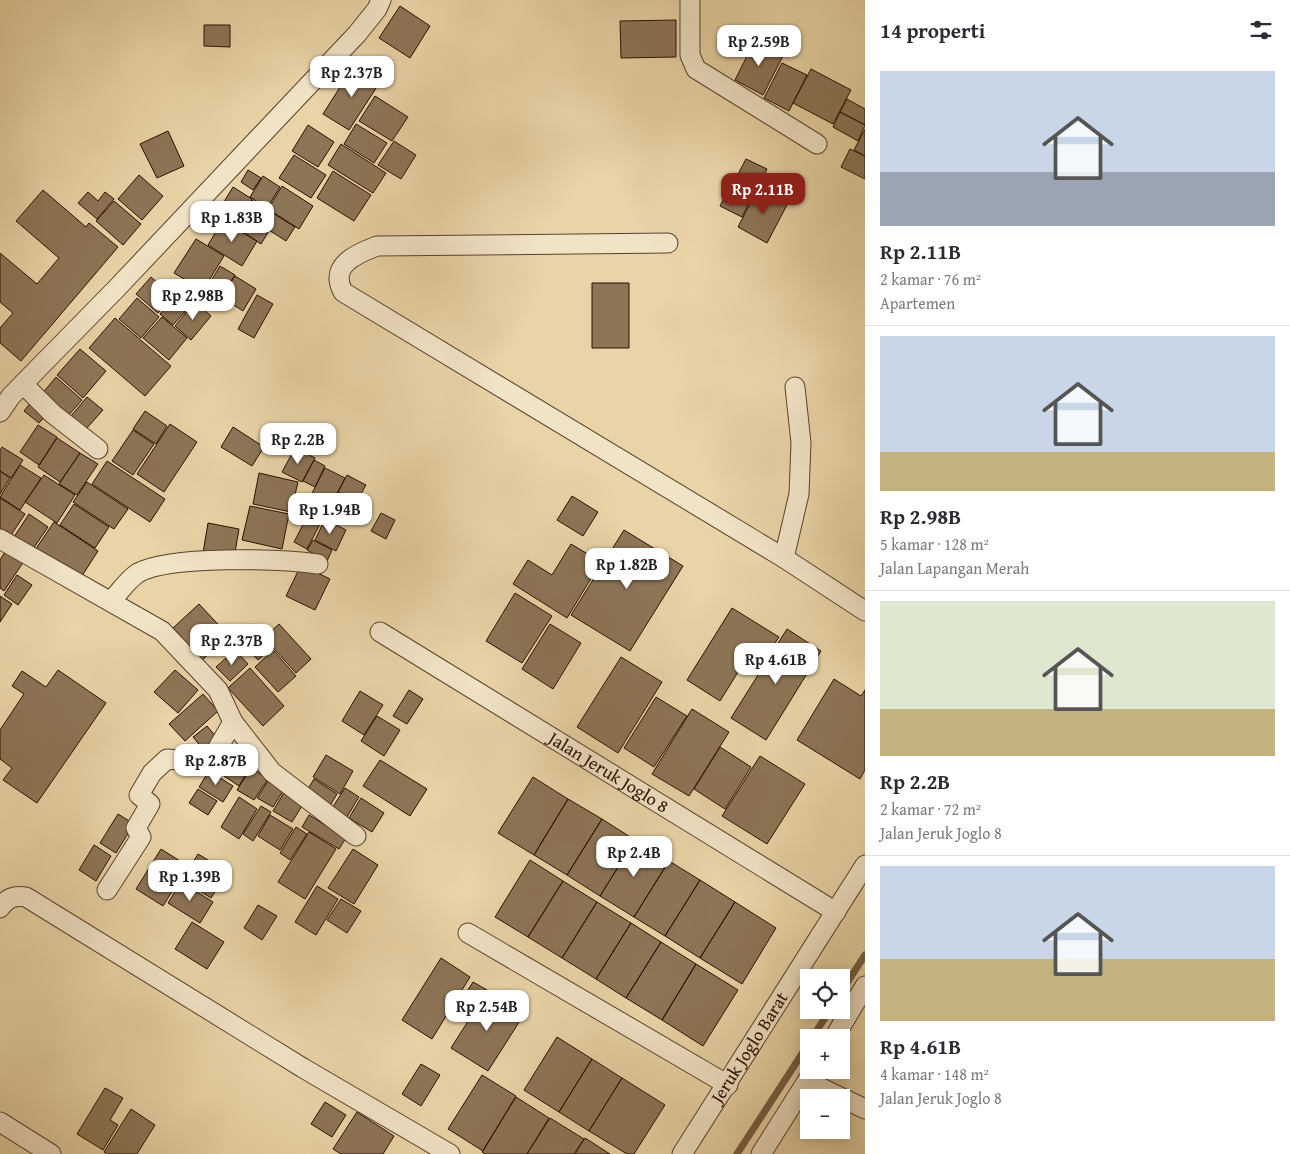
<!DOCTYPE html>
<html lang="id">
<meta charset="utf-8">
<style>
body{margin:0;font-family:"Gentium Book Plus",serif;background:#f2f2f3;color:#2b2b33;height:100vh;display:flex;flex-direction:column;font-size:19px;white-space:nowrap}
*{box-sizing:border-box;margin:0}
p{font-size:16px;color:#7c7c81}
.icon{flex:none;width:28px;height:28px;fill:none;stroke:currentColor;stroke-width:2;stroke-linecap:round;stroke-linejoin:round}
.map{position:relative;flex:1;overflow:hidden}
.drawer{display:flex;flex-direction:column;background:#fff;width:425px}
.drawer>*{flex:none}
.buttons{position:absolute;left:800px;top:969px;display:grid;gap:10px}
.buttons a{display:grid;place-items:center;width:50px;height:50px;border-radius:0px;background:#fff;box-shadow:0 2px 12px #0003;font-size:25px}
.price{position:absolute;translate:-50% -42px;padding:0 11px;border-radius:10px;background:#fff;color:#222;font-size:16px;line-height:32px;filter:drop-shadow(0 1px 2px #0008)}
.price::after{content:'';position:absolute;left:50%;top:30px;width:15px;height:11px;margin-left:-8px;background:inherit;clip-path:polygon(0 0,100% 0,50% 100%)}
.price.active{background:#8f2418;color:#fff}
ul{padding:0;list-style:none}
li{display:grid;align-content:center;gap:10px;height:265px;padding:0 15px}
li+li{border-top:1px solid #e1e1e2}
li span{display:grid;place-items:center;height:155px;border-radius:0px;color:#555}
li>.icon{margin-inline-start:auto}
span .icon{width:90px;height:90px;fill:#fffc;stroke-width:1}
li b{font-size:21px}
h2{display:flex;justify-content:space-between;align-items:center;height:60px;padding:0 15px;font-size:21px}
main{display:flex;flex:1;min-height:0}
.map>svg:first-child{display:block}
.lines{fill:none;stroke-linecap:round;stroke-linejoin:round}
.stream{stroke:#765d42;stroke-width:7}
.building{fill:#8d7557;stroke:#2a0f00}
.street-casing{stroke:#5a402a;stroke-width:21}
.street{stroke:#f1e3c6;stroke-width:19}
.labels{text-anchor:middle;stroke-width:5;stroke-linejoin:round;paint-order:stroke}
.street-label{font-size:18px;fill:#2a0f00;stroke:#f1e3c6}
</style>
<main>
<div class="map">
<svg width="865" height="1154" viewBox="0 0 865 1154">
<rect width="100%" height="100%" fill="#e9d4a7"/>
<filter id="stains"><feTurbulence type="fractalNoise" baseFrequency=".004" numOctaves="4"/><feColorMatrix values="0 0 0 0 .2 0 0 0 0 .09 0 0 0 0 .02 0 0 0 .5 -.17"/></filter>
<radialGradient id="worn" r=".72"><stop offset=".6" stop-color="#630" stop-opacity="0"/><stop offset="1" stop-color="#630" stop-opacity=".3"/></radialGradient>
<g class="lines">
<path class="stream" d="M 841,992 L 865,955
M 812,1038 L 830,1010
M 737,1154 L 809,1043"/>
</g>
<path class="building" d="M 400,6 L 430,26 L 410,58 L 379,38 Z
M 676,20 L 676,57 L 621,58 L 620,21 Z
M 204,25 L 230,25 L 230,47 L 204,46 Z
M 755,40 L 784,54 L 763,95 L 735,80 Z
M 782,63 L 807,75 L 789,111 L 764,98 Z
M 354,65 L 380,82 L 349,130 L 323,114 Z
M 811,69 L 851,90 L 833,124 L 793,103 Z
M 375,96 L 408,117 L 392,141 L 359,121 Z
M 847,99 L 865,109 L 865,125 L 840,112 Z
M 840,112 L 865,125 L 858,141 L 833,127 Z
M 356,124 L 387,143 L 374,163 L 344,144 Z
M 308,125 L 334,142 L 318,167 L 292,151 Z
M 865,129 L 865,156 L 854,150 Z
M 168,131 L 184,166 L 157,178 L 140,144 Z
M 394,141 L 416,155 L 401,179 L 378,165 Z
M 341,144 L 386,173 L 373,193 L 328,165 Z
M 850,149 L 865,156 L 865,179 L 841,167 Z
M 294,155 L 326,175 L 311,198 L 279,178 Z
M 746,159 L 767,169 L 754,195 L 733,184 Z
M 248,170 L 261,178 L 253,190 L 241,182 Z
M 333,171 L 371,195 L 354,221 L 317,198 Z
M 139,175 L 163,196 L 142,220 L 118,199 Z
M 263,176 L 280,187 L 267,208 L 250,197 Z
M 731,184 L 753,195 L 742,217 L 720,206 Z
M 282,186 L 313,206 L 299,229 L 268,209 Z
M 233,187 L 252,199 L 235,226 L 216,215 Z
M 758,188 L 788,203 L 767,243 L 738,227 Z
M 43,190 L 86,227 L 89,223 L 118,247 L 21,361 L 0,343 L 0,328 L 13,313 L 0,302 L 0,253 L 37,284 L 59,258 L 16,221 Z
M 88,192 L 98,201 L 105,192 L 114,199 L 97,219 L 78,203 Z
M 252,200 L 295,227 L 286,241 L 244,214 Z
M 114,201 L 141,224 L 123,245 L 96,221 Z
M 244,215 L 269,231 L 261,244 L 236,228 Z
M 223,220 L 257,241 L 242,266 L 208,245 Z
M 196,239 L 224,256 L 203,290 L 174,273 Z
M 220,266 L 235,275 L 225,290 L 211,281 Z
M 235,276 L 256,289 L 243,311 L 221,297 Z
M 151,277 L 173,296 L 158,313 L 136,294 Z
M 592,283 L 629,283 L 629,348 L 592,348 Z
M 184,286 L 198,297 L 186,311 L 172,299 Z
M 209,286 L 222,294 L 216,304 L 203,296 Z
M 257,295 L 273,304 L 254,338 L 238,329 Z
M 137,298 L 159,317 L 141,338 L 119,319 Z
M 172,300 L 185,312 L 173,325 L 160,314 Z
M 195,302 L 211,316 L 191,340 L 175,326 Z
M 162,317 L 187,338 L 169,360 L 143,338 Z
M 115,318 L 171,366 L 145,396 L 89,348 Z
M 80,349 L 106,371 L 83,398 L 57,375 Z
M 56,377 L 82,400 L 67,417 L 41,395 Z
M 87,397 L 103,410 L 86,429 L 71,416 Z
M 32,401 L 47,414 L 39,423 L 24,411 Z
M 145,411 L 167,426 L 156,444 L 133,429 Z
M 170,424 L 197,442 L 164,492 L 137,474 Z
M 38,425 L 57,437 L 39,465 L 20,452 Z
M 233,427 L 264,447 L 252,466 L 221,447 Z
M 133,430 L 154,444 L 133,475 L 112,461 Z
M 57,438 L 80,453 L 60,482 L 38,467 Z
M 2,447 L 23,460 L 11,478 L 0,471 L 0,450 Z
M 295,448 L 315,458 L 302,482 L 282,472 Z
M 80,453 L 98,464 L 77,495 L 59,484 Z
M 314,460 L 325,466 L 315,487 L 303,481 Z
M 107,461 L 165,499 L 150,522 L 92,484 Z
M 20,465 L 41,478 L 20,510 L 0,497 Z
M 325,468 L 345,478 L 329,509 L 309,499 Z
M 0,471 L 10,478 L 0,494 Z
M 259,473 L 298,482 L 291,512 L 253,504 Z
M 44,475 L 75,495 L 57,523 L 25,502 Z
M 347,475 L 366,485 L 357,501 L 338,492 Z
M 87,482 L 128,509 L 114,529 L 73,502 Z
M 572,496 L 598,512 L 583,536 L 557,520 Z
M 0,498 L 25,514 L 9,538 L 0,532 Z
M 74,504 L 109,527 L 95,548 L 60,525 Z
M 250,506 L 289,514 L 282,549 L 242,540 Z
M 381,513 L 395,520 L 386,539 L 371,531 Z
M 29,514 L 48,527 L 33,549 L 14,537 Z
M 307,517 L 320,524 L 307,549 L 294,542 Z
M 325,519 L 346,530 L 336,551 L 315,540 Z
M 54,522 L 98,551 L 78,582 L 33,553 Z
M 208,523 L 239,529 L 234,558 L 203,553 Z
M 624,530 L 683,566 L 630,651 L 571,615 Z
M 313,540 L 332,550 L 327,561 L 307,550 Z
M 571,544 L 601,562 L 567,618 L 513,584 L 528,560 L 552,575 Z
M 7,549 L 24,561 L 4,591 L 0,588 L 0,560 Z
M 301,565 L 330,579 L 315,610 L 286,596 Z
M 17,575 L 32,585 L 18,605 L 4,595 Z
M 515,593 L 552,616 L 522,663 L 486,641 Z
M 0,596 L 12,604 L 0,622 Z
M 199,604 L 229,636 L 202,660 L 173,628 Z
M 732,608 L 779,637 L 761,664 L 748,656 L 720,701 L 687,680 Z
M 279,624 L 311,659 L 296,673 L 264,638 Z
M 550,624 L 581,643 L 553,689 L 522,669 Z
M 787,629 L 821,651 L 766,740 L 731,718 Z
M 260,636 L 272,648 L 258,660 L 247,648 Z
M 235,650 L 248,664 L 230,681 L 216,667 Z
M 273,650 L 296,676 L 278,692 L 255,667 Z
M 621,657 L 662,682 L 618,753 L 577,727 Z
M 250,668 L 284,706 L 263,726 L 228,688 Z
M 58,670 L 106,703 L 37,803 L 3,780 L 12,768 L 0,759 L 0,730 L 24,694 L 12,686 L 22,671 L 46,687 Z
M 175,670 L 198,690 L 178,713 L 154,692 Z
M 834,679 L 861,696 L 865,690 L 865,770 L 860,779 L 797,740 Z
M 409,690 L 423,699 L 407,724 L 393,716 Z
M 360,691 L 383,705 L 364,735 L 342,721 Z
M 203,694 L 218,711 L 185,741 L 169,724 Z
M 656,697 L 687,716 L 654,767 L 624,748 Z
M 692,709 L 729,732 L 689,796 L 652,774 Z
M 377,716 L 400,730 L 384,756 L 361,741 Z
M 207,726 L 217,738 L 203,749 L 193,737 Z
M 720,747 L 751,767 L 725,809 L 694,789 Z
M 326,755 L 353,771 L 340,794 L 313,777 Z
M 760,756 L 805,784 L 767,844 L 722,816 Z
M 234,760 L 249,769 L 239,786 L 224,776 Z
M 380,760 L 427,789 L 410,816 L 363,786 Z
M 251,768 L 268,779 L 254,800 L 237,790 Z
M 209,771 L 233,786 L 223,802 L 199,787 Z
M 533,777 L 568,799 L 534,855 L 498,833 Z
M 314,779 L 337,794 L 329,807 L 306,792 Z
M 268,781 L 283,791 L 273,807 L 257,798 Z
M 345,788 L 359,797 L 344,822 L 329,813 Z
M 198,789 L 217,801 L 208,815 L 189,803 Z
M 286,789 L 305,801 L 292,822 L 273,811 Z
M 239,797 L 257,809 L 239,839 L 221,827 Z
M 361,798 L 384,813 L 372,832 L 349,818 Z
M 568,799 L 602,819 L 567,875 L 534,855 Z
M 261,806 L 271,812 L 253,841 L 243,834 Z
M 118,814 L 134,824 L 116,853 L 100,843 Z
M 270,815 L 293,829 L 280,850 L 258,836 Z
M 309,815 L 346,838 L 339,849 L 302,827 Z
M 602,819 L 635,840 L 600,896 L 567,875 Z
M 296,827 L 307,834 L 290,860 L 280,853 Z
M 309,832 L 336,849 L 305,899 L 278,882 Z
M 635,840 L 669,861 L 634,917 L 600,896 Z
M 94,845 L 111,856 L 96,881 L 79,870 Z
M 161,849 L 188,866 L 163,906 L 136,889 Z
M 353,849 L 378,865 L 354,904 L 328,888 Z
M 198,854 L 228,872 L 211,898 L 182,880 Z
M 530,860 L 563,881 L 528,937 L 495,917 Z
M 669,861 L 700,880 L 665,936 L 634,917 Z
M 700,880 L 735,902 L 700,958 L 665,936 Z
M 563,881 L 597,902 L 562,958 L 528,937 Z
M 181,882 L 213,902 L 200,923 L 168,903 Z
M 317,886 L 338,899 L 316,935 L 295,922 Z
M 341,899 L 361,911 L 347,933 L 327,920 Z
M 597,902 L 631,923 L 596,979 L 562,958 Z
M 735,902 L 776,928 L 742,984 L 700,958 Z
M 258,905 L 277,916 L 262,940 L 244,928 Z
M 192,922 L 224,942 L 207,969 L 175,949 Z
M 631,923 L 661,942 L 626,998 L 596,979 Z
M 661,942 L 696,964 L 662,1020 L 626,998 Z
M 441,958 L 470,977 L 432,1039 L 402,1020 Z
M 696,964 L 738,990 L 703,1046 L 662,1020 Z
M 473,982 L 487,990 L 473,1012 L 459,1004 Z
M 486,993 L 523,1016 L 488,1071 L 451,1048 Z
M 557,1037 L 592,1059 L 559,1112 L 524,1090 Z
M 592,1059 L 622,1078 L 589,1131 L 559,1112 Z
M 421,1064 L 440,1075 L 421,1106 L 402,1094 Z
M 482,1075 L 516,1096 L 483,1151 L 448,1129 Z
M 622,1078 L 665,1105 L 634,1154 L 627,1154 L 589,1131 Z
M 105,1088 L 123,1098 L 110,1120 L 118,1125 L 103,1150 L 77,1134 Z
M 516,1097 L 549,1118 L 527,1154 L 485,1154 L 482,1152 Z
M 325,1102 L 346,1115 L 332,1137 L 311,1124 Z
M 131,1109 L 155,1125 L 137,1154 L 107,1154 L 104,1152 Z
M 357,1112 L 394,1136 L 383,1154 L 341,1154 L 333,1149 Z
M 550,1118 L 584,1139 L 574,1154 L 527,1154 Z
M 585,1138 L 610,1154 L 575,1154 Z"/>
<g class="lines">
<g class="street-casing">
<g id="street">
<path d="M 690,0 L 690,55 L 696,69 L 817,144"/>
<path d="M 668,243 L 377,246 C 356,254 329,265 343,292 L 784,558 L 865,611"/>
<path d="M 23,384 L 53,414 L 98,449"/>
<path d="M 0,412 L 11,396 L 116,289 L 357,34 L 377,9 L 381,0"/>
<path d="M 0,539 L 162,631 L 218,690 L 233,722 L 272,772 L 356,836"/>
<path d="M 784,558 L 799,494 L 801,443 L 795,387"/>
<path d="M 111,601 C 119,593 128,579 138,573 C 170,555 280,559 318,564"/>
<path id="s1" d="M 380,632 L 836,912"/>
<path d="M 107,890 L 141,837 L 136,828 L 150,804 L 139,795 L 152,773 L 167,759 L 209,763 L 233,722"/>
<path d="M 0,908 C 7,898 14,895 26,897 L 303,1068 L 450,1154"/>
<path d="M 468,933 L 728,1085"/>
<path d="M 834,1038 L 865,986"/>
<path d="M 807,1081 L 865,1109"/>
<path d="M 0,1122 L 51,1154"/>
<path id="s2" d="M 682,1154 L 865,865"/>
<path d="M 761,1154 L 814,1070"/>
</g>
</g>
<use href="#street" class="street"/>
</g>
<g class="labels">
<g class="street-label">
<text dy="6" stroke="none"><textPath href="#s1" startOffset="268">Jalan Jeruk Joglo 8</textPath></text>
<text dy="6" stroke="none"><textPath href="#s2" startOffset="126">Jeruk Joglo Barat</textPath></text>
</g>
</g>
<rect width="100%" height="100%" filter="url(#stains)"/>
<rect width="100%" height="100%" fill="url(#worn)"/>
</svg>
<div class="buttons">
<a><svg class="icon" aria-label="locate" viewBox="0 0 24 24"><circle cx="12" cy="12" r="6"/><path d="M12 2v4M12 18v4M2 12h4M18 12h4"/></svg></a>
<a>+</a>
<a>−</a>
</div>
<b class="price" style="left:759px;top:67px">Rp 2.59B</b>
<b class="price" style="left:352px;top:98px">Rp 2.37B</b>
<b class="price active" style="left:763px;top:215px">Rp 2.11B</b>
<b class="price" style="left:232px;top:243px">Rp 1.83B</b>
<b class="price" style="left:193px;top:321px">Rp 2.98B</b>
<b class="price" style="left:298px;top:465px">Rp 2.2B</b>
<b class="price" style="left:330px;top:535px">Rp 1.94B</b>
<b class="price" style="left:627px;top:590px">Rp 1.82B</b>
<b class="price" style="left:232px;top:666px">Rp 2.37B</b>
<b class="price" style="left:776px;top:685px">Rp 4.61B</b>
<b class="price" style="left:216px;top:786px">Rp 2.87B</b>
<b class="price" style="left:634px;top:878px">Rp 2.4B</b>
<b class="price" style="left:190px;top:902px">Rp 1.39B</b>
<b class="price" style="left:487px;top:1032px">Rp 2.54B</b>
</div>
<section class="drawer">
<h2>14 properti<svg class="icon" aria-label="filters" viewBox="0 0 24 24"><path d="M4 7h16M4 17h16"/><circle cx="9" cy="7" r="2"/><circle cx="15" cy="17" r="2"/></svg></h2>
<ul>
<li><span style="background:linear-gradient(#c9d6e8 65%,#9aa5b1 0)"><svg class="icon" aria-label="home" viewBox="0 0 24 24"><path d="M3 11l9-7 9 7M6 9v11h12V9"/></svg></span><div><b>Rp 2.11B</b><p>2 kamar · 76 m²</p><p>Apartemen</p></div></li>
<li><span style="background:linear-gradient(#c9d6e8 75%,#c2b280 0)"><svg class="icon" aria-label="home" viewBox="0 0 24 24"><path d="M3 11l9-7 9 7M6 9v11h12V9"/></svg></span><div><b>Rp 2.98B</b><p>5 kamar · 128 m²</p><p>Jalan Lapangan Merah</p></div></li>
<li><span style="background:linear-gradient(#dfe7d0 70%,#c2b280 0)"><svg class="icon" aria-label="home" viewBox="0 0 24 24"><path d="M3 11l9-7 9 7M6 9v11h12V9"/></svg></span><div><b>Rp 2.2B</b><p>2 kamar · 72 m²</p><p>Jalan Jeruk Joglo 8</p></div></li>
<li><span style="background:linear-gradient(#c9d6e8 60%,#c2b280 0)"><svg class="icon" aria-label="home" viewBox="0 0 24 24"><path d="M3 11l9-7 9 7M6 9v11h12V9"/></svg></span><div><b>Rp 4.61B</b><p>4 kamar · 148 m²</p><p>Jalan Jeruk Joglo 8</p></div></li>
</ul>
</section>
</main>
